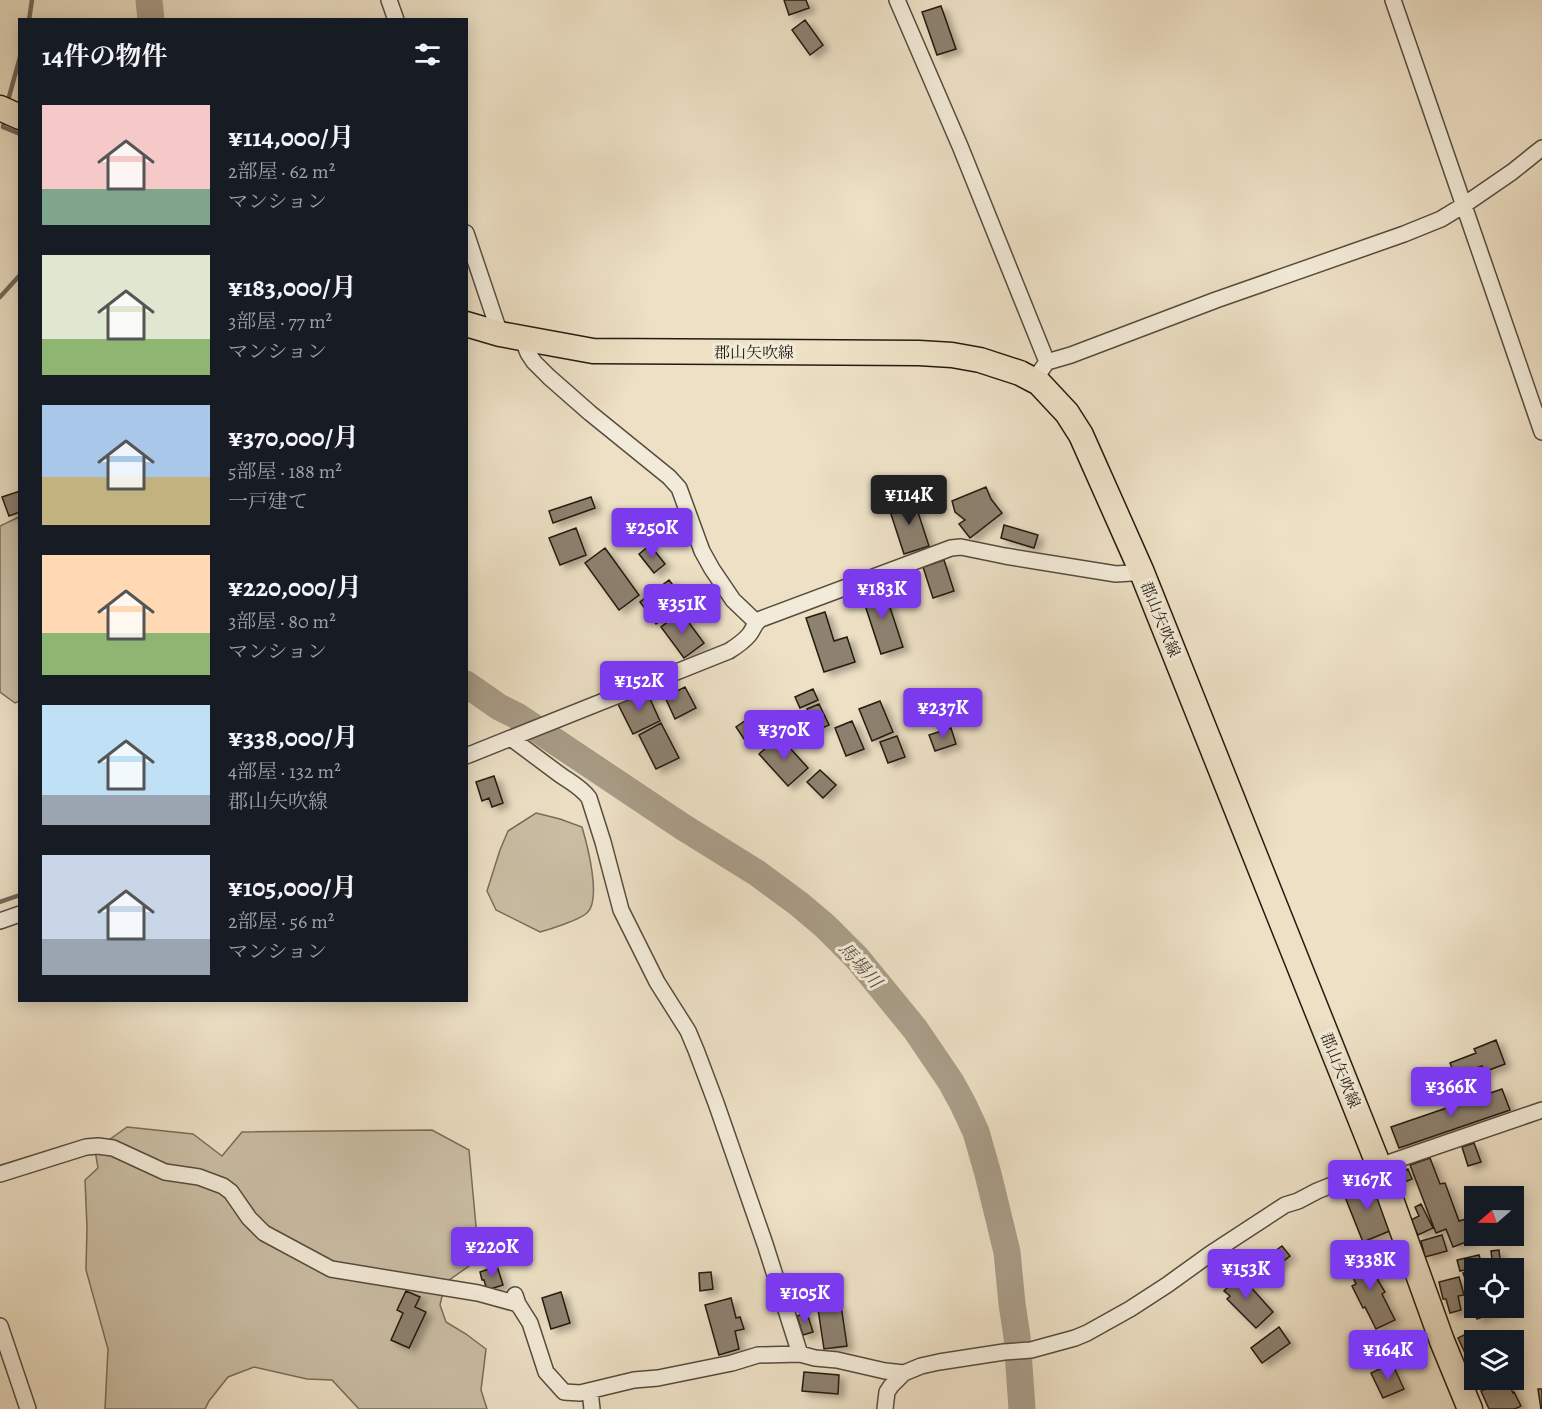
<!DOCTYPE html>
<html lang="ja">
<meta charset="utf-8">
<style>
body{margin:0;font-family:Alegreya,"Noto Serif JP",serif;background:#20242c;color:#f1f3f6;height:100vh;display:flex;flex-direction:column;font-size:22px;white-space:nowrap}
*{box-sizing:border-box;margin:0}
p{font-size:20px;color:#9ea1a6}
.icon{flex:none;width:33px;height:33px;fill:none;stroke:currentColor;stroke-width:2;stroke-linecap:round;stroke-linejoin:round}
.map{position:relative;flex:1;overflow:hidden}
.sheet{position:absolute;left:18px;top:18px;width:450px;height:984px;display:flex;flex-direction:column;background:#171b24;border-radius:0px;box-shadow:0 3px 15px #0003}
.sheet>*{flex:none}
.needle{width:39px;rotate:250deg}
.buttons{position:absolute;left:1464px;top:1186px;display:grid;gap:12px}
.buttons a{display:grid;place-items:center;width:60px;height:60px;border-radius:0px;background:#171b24;box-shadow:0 3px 15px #0003;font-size:30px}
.price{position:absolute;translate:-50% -51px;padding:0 14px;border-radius:6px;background:#7c3aed;color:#fff;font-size:20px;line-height:39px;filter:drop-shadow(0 2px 3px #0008)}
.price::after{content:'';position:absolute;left:50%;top:36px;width:18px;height:14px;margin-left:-9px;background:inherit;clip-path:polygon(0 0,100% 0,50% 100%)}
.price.active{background:#222;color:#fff}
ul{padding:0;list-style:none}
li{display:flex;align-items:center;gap:18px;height:150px;padding:0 24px}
li span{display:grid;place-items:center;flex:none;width:168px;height:120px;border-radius:0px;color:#555}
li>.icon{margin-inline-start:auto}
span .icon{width:72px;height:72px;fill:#fffc;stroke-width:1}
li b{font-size:26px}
h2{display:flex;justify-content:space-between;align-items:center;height:72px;padding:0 24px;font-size:26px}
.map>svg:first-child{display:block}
.green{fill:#cbbfa6;stroke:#786d5c;stroke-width:1.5}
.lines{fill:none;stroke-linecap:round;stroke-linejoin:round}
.stream{stroke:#746958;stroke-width:4.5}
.river{stroke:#a99d88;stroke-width:27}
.building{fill:#8d816f;stroke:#241b11;stroke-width:1.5;filter:url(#shadow)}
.minor-casing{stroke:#564c3e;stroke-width:18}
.primary-casing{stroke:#241b11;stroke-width:27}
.minor{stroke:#f3ebd9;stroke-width:15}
.primary{stroke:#ede0c5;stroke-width:24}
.labels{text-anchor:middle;stroke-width:6;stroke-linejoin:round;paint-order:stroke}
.street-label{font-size:16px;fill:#241b11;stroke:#f3ebd9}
.water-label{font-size:18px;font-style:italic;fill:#594f41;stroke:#f3ebd9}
</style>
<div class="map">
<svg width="1542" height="1409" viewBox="0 0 1542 1409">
<defs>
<filter id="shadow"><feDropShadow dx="6" dy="4" stdDeviation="3" flood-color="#0004"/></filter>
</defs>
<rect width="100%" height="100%" fill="#ede0c5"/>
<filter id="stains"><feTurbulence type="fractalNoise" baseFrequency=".00333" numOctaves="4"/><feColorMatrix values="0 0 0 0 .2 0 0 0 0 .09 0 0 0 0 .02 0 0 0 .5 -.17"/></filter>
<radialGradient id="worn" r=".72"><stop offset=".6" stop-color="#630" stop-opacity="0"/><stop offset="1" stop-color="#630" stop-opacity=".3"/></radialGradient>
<path class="green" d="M 19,517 L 20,701 L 15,703 L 0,692 L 0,526 Z
M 536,813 L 560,819 L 582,827 C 587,844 602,900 587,913 C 579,920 551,929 540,932 L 496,910 L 487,891 L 500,850 L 508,831 Z
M 127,1127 L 193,1134 L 222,1156 L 242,1132 L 432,1130 L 469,1150 L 479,1259 L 445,1283 L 440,1305 L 446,1322 L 466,1334 L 486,1349 L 481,1390 L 487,1409 L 359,1409 L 332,1380 L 307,1379 L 254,1367 L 228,1377 L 209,1401 L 205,1409 L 105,1409 L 108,1349 L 86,1270 L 87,1227 L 85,1180 L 98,1168 L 95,1150 Z"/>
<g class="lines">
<path class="stream" d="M 29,20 L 32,0
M 7,104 L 20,57
M 5,118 L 3,127 L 20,134
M 0,297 L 20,275
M 0,902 L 20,895"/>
<path class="river" d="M 149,0 L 151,20
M 466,684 L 499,707 L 517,716 L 683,827 L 757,873 L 799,904 L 825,926 L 857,958 L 915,1029 L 951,1082 L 963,1104 L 976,1132 L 988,1174 L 1007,1252 L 1012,1304 L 1017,1337 L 1022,1409"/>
</g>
<path class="building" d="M 784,0 L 806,0 L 809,8 L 789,15 Z
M 941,6 L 956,49 L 937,55 L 922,12 Z
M 805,20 L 823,45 L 810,55 L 792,30 Z
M 986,487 L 991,499 L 1002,513 L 970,538 L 959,524 L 965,520 L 955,512 L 952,501 Z
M 20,491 L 20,512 L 9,516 L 2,497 Z
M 591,497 L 595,508 L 553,523 L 549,511 Z
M 913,497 L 929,546 L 904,554 L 888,505 Z
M 1004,525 L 1038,535 L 1034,548 L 1001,538 Z
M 576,528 L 586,555 L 560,565 L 549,538 Z
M 650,545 L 665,564 L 654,573 L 639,554 Z
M 605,548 L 639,595 L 619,610 L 585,563 Z
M 944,560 L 954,591 L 933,598 L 923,567 Z
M 669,580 L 686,602 L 656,624 L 640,602 Z
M 883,586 L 903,647 L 881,654 L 861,593 Z
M 681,612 L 704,643 L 684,658 L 661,627 Z
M 825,612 L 834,641 L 847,637 L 855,662 L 824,672 L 806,618 Z
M 685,687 L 696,708 L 675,719 L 665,697 Z
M 813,689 L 818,700 L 800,708 L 795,697 Z
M 646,690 L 660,721 L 633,734 L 618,704 Z
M 880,701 L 893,732 L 872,741 L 859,709 Z
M 819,704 L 829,725 L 818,730 L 807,709 Z
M 758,712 L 768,727 L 746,742 L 736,727 Z
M 852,721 L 864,749 L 846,756 L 835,728 Z
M 661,723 L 679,758 L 656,769 L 639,735 Z
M 951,728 L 956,744 L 935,751 L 929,735 Z
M 779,736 L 808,768 L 788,786 L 759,754 Z
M 897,736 L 905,757 L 888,763 L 880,742 Z
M 820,770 L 836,785 L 823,798 L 807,782 Z
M 494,776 L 503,803 L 492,807 L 489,798 L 482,801 L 476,782 Z
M 1496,1040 L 1505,1064 L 1484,1072 L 1482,1066 L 1468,1071 L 1474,1086 L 1461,1091 L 1450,1063 L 1476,1053 L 1474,1049 Z
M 1502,1089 L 1510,1110 L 1399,1148 L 1391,1127 Z
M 1474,1143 L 1481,1162 L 1468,1166 L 1462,1147 Z
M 1430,1158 L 1440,1184 L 1445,1183 L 1459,1221 L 1466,1219 L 1474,1239 L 1453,1247 L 1446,1229 L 1436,1233 L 1410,1165 Z
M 1408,1169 L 1412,1179 L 1402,1183 L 1398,1173 Z
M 1372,1180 L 1392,1230 L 1363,1242 L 1343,1192 Z
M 1421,1204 L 1433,1228 L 1418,1235 L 1411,1220 L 1419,1216 L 1415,1207 Z
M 1442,1235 L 1447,1251 L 1425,1257 L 1421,1241 Z
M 1282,1246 L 1290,1256 L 1272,1270 L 1264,1259 Z
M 1499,1250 L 1500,1259 L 1492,1260 L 1491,1251 Z
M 1359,1255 L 1361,1260 L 1368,1256 L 1375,1271 L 1373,1272 L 1385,1292 L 1382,1294 L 1395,1320 L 1376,1329 L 1365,1307 L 1363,1308 L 1352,1286 L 1356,1284 L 1347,1265 L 1350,1263 L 1349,1260 Z
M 1479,1255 L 1482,1266 L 1460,1271 L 1457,1260 Z
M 497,1266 L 503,1285 L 487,1290 L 484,1280 L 482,1280 L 480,1272 Z
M 1474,1270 L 1474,1308 L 1498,1308 L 1499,1311 L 1477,1319 L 1473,1306 L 1470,1307 L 1466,1297 L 1471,1295 L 1463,1273 Z
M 1233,1271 L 1246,1286 L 1248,1284 L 1273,1312 L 1256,1328 L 1227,1299 L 1230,1296 L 1224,1291 L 1228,1287 L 1222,1281 Z
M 711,1272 L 713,1289 L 700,1291 L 699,1273 Z
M 1459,1277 L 1464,1295 L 1458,1296 L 1461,1310 L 1450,1313 L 1446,1299 L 1443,1299 L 1439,1282 Z
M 406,1291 L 420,1297 L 415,1307 L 426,1312 L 409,1348 L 391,1340 L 403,1313 L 397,1310 Z
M 561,1292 L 570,1323 L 551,1329 L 542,1298 Z
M 731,1298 L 736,1318 L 740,1317 L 744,1329 L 735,1331 L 739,1349 L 719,1355 L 705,1305 Z
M 841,1305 L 847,1346 L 824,1349 L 818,1309 Z
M 807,1313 L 813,1332 L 803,1335 L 797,1316 Z
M 1279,1327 L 1290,1343 L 1262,1363 L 1251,1348 Z
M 1466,1334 L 1469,1339 L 1477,1335 L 1480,1341 L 1474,1341 L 1474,1369 L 1473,1370 L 1458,1338 Z
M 1392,1363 L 1404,1389 L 1383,1398 L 1371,1373 Z
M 804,1372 L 839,1375 L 838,1394 L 802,1391 Z
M 1505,1380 L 1507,1380 L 1513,1393 L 1514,1392 L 1521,1406 L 1515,1409 L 1489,1409 L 1481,1391 Z
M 1538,1389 L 1542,1389 L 1542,1409 L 1541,1409 Z"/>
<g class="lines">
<g class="minor-casing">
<path id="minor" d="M 389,0 L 396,20
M 897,0 L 960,146 L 1047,362
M 1393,0 L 1542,432
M 466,233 L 500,334
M 522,338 L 528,353 L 534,362 L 549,377 L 590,413 L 669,477 L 679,488 L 702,551 L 712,569 L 733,600 L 756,622
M 1034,380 L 1047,362 L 1071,355 L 1216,300 L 1404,234 L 1441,219 L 1464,205 L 1512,172 L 1542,148
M 512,739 C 527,750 543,762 559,774 C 570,782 581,787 589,798 L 603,842 L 621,910 L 657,982 L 688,1031 L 696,1050 L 716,1103 L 765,1244 L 800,1354
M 466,756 L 729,651 C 737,646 743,642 749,635 C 754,629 754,623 761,619 L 951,548 L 961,547 L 1005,556 L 1116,574 L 1131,573 L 1141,570
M 0,921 L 20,914
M 0,1174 L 86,1147 L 98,1146 L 113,1148 L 165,1172 L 199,1177 L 223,1186 L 231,1192 L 249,1218 L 264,1233 L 331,1269 L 478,1293 L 518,1304
M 515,1295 L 518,1304 L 530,1323 L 546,1372 L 564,1392 L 580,1393 L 634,1380 L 658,1378 L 732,1363 L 758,1355 L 800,1354 L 815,1358 L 837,1360 L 885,1371 L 904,1373
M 0,1326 L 28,1409
M 590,1391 L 592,1409
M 885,1409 L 887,1392 L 891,1386 L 904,1373 L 921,1366 L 939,1362 L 1004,1352 L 1031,1350 L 1075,1338 L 1087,1333 L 1130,1309 L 1167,1285 L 1210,1254 L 1285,1205 L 1298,1201 L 1317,1191 L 1379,1166 L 1542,1110"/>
</g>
<g class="primary-casing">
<path id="primary" d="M 0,108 L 20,117
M 466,324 L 500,334 L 593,351 L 919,353 L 952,355 L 980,360 L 1020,373 L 1039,383 L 1067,413 L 1081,435 L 1141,570 L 1379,1166 L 1442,1341 L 1470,1409"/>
</g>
<use href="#minor" class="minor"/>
<use href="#primary" class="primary"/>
</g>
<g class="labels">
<g class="street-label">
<text x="754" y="358">郡山矢吹線</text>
<text transform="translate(1161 619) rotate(68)" y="6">郡山矢吹線</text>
<text transform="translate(1341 1070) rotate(68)" y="6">郡山矢吹線</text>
</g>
<g class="water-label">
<text transform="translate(860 965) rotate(48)" y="6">馬場川</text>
</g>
</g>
<rect width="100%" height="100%" filter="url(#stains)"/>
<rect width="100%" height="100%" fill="url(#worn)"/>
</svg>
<div class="buttons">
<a><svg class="needle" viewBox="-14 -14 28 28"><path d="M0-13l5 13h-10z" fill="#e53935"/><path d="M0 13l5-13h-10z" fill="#9ea1a6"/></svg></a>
<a><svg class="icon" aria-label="locate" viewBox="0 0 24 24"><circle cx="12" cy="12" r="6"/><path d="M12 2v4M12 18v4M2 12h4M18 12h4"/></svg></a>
<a><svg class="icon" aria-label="layers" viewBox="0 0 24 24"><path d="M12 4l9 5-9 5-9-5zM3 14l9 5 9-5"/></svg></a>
</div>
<b class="price active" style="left:909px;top:526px">¥114K</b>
<b class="price" style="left:652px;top:559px">¥250K</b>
<b class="price" style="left:882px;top:620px">¥183K</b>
<b class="price" style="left:682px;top:635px">¥351K</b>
<b class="price" style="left:639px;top:712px">¥152K</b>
<b class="price" style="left:943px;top:739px">¥237K</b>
<b class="price" style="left:784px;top:761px">¥370K</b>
<b class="price" style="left:1451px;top:1118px">¥366K</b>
<b class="price" style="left:1367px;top:1211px">¥167K</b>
<b class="price" style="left:492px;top:1278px">¥220K</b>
<b class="price" style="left:1370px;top:1291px">¥338K</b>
<b class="price" style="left:1246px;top:1300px">¥153K</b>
<b class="price" style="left:805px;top:1324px">¥105K</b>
<b class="price" style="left:1388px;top:1381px">¥164K</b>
<section class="sheet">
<h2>14件の物件<svg class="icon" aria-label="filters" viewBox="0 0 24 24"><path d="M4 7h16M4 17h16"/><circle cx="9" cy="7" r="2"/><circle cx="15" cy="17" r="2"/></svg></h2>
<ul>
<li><span style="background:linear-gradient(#f6c9c9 70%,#7fa58c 0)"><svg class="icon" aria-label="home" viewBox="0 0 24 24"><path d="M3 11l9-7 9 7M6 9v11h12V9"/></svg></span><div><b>¥114,000/月</b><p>2部屋 · 62 m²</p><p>マンション</p></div></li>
<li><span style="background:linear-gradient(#dfe7d0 70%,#8fb573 0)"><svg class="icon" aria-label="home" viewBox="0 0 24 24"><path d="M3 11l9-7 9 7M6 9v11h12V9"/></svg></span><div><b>¥183,000/月</b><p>3部屋 · 77 m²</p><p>マンション</p></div></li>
<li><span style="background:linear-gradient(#a9c7e8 60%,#c2b280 0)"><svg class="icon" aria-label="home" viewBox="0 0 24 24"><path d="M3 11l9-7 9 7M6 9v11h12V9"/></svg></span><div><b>¥370,000/月</b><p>5部屋 · 188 m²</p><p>一戸建て</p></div></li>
<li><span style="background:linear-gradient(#ffd9b3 65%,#8fb573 0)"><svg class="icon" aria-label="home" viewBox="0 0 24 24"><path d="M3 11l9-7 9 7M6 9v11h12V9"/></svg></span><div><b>¥220,000/月</b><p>3部屋 · 80 m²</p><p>マンション</p></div></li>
<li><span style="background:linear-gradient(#bfe0f5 75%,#9aa5b1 0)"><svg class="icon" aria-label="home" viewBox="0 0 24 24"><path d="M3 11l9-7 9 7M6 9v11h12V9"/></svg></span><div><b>¥338,000/月</b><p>4部屋 · 132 m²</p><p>郡山矢吹線</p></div></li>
<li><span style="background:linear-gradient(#c9d6e8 70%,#9aa5b1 0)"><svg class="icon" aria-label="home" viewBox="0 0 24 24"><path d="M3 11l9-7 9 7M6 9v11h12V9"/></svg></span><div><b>¥105,000/月</b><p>2部屋 · 56 m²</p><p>マンション</p></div></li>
</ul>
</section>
</div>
